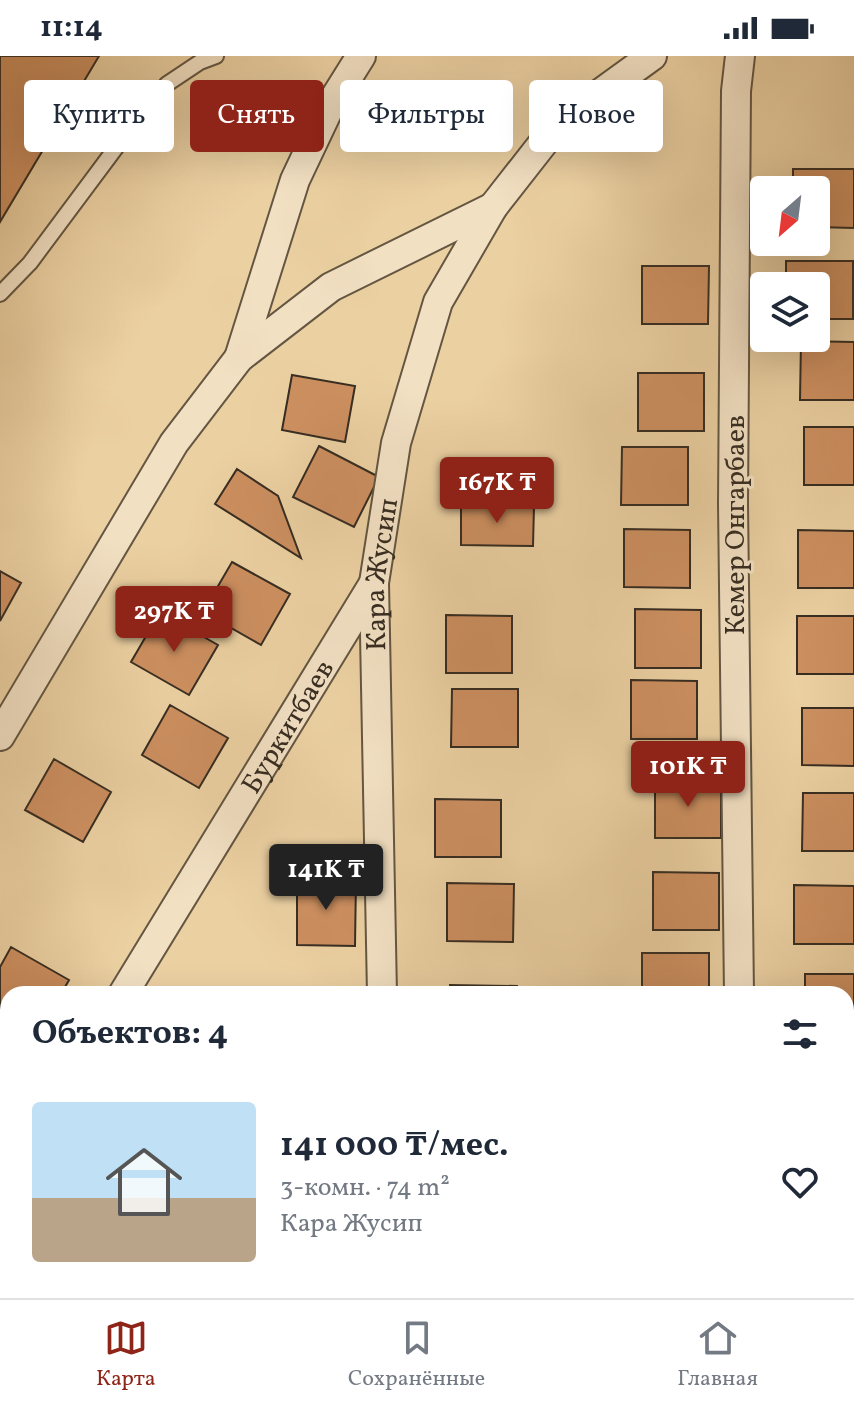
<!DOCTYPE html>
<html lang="ru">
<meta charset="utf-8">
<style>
body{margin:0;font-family:Vollkorn,serif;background:#f2f2f3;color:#1f2937;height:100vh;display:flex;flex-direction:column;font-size:30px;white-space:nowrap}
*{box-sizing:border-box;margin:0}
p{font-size:26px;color:#747a83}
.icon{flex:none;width:44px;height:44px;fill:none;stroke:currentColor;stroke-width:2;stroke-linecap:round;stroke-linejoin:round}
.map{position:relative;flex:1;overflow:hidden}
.side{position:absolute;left:0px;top:930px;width:854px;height:312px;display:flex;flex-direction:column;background:#fff;border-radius:24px 24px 0 0;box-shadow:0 8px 32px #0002}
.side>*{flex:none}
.banner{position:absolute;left:24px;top:24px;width:806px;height:72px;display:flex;gap:16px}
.needle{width:52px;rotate:208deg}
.tools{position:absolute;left:750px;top:120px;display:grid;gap:16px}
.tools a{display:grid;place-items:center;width:80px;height:80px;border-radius:8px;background:#fff;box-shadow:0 8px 32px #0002;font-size:40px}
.price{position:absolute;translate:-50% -68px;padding:0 18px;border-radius:8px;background:#8f2418;color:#fff;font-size:26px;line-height:52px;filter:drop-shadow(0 2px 4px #0008)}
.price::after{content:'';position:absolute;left:50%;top:48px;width:24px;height:18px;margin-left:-12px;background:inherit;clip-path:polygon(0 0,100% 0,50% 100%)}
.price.on{background:#222;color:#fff}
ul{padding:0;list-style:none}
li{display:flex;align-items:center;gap:24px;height:200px;padding:0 32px}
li+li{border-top:2px solid #e0e1e3}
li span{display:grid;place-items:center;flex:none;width:224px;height:160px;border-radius:8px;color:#555}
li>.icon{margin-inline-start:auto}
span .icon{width:96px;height:96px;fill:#fffc;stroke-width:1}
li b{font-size:34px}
h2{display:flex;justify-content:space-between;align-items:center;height:96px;padding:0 32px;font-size:34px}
.tag{padding:0 28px;border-radius:8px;background:#fff;box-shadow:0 8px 32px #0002;font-size:28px;line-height:72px}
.tag.on{background:#8f2418;color:#fff}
.status{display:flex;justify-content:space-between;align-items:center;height:56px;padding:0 40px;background:#fff;direction:ltr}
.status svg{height:22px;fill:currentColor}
.menu{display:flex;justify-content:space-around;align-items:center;height:112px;border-top:2px solid #e0e1e3;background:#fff;font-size:22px;color:#747a83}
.menu a{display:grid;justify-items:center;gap:4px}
.menu .on{color:#8f2418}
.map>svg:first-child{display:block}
.building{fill:#cc8f60;stroke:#372d22;stroke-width:2}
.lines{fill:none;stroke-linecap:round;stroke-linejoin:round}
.service-casing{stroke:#645642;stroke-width:18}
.minor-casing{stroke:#645642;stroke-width:32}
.service{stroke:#f2e0c3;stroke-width:14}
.minor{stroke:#f2e0c3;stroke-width:28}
.labels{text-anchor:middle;stroke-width:6;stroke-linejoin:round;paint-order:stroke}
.street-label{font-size:28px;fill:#372d22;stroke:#f2e0c3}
</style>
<div class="status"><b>11:14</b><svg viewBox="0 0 49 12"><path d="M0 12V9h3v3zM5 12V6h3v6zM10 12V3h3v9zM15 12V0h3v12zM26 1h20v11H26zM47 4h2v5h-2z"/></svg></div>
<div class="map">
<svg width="854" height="1242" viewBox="0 0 854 1242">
<rect width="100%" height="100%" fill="#ebd0a2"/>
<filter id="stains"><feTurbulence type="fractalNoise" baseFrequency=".0025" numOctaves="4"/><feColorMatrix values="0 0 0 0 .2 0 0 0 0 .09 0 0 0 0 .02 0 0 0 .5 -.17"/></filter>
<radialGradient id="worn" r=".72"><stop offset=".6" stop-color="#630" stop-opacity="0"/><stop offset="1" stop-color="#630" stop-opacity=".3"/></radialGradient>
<path class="building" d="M 0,0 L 99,0 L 0,166 Z
M 793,113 L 854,113 L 854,172 L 816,171 L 816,134 L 793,134 Z
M 786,205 L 853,205 L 853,263 L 816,263 L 816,230 L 786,230 Z
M 642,210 L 709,210 L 708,268 L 642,268 Z
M 801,285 L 854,286 L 854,344 L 800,344 Z
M 638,317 L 704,317 L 704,375 L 638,375 Z
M 292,319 L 355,330 L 345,386 L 282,374 Z
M 804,371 L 854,371 L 854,429 L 804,429 Z
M 319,390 L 379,421 L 354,471 L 293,441 Z
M 622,391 L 688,391 L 688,449 L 621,449 Z
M 237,413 L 278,440 L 301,502 L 215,448 Z
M 461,449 L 534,450 L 533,490 L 461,489 Z
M 624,473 L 690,474 L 690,532 L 624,531 Z
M 798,474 L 854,475 L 854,532 L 798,532 Z
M 232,506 L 290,538 L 261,589 L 203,556 Z
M 0,515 L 21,527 L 0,565 Z
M 635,553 L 701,554 L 701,612 L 635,612 Z
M 160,556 L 218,589 L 189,639 L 131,606 Z
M 446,559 L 512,560 L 512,617 L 446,617 Z
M 797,560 L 854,560 L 854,618 L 797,618 Z
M 631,624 L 697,625 L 697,683 L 631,683 Z
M 452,633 L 518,633 L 518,691 L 451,691 Z
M 170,649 L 228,682 L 199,732 L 142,699 Z
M 802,652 L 854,652 L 854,710 L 802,709 Z
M 54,703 L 111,736 L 83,786 L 25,754 Z
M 655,724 L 721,724 L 721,782 L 655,782 Z
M 803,737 L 854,737 L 854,795 L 802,795 Z
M 435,743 L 501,744 L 501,801 L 435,801 Z
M 653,816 L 719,817 L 719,874 L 653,874 Z
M 297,823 L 356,823 L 355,890 L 297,889 Z
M 447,827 L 514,828 L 513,886 L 447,885 Z
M 794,829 L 854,830 L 854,888 L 794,888 Z
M 11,891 L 69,924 L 61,938 L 8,938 L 8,956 L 0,952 L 0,911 Z
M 642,897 L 709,897 L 709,938 L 642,938 Z
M 805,918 L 854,918 L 854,976 L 846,976 L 846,938 L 805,938 Z
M 450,929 L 517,930 L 517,938 L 450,938 Z
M 0,969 L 8,973 L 8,1040 L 0,1035 Z
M 846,1164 L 854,1164 L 852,1230 L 846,1230 Z
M 36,1234 L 79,1234 L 93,1242 L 32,1242 Z
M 456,1234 L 515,1234 L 516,1242 L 458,1242 Z
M 640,1234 L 707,1234 L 707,1242 L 640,1242 Z"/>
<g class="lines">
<g class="service-casing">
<path id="service" d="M 0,238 L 30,207 L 141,58 L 167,28 L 200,6 L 216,0
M 846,1019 L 854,1019"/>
</g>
<g class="minor-casing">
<g id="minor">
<path d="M 239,302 L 295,124 L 331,48 L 361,0"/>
<path d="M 0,680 L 174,387 L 239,302 L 331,231 L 493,151"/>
<path id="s1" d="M 123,938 L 374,527"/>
<path id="s2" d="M 382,938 L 374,527 L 396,387 L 438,246 L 493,151 L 558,68 L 652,0"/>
<path d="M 739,938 L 733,448 L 736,35 L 740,0"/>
<path d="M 0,1139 L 8,1126"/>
<path d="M 386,1234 L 387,1242"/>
<path d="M 743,1234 L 743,1242"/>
</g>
</g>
<use href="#service" class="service"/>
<use href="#minor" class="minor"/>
</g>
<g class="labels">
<g class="street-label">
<text transform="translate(734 469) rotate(-90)" y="10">Кемер Онгарбаев</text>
<text dy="10" stroke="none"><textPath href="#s2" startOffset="420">Кара Жусип</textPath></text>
<text dy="10" stroke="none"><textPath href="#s1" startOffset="314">Буркитбаев</textPath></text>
</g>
</g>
<rect width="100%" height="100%" filter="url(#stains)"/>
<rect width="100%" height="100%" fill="url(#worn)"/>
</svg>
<div class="tools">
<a><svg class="needle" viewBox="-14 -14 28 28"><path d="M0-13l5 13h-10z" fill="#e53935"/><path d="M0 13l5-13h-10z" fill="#747a83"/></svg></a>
<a><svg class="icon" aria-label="layers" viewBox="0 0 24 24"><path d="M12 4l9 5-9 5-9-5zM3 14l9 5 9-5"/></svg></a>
</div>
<b class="price" style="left:497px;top:469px">167K ₸</b>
<b class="price" style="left:174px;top:598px">297K ₸</b>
<b class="price" style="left:688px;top:753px">101K ₸</b>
<b class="price on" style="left:326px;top:856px">141K ₸</b>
<div class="banner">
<a class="tag">Купить</a>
<a class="tag on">Снять</a>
<a class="tag">Фильтры</a>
<a class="tag">Новое</a>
</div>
<section class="side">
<h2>Объектов: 4<svg class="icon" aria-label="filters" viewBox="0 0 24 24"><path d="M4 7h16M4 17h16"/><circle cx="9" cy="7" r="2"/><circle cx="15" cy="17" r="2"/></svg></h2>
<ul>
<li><span style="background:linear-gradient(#bfe0f5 60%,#b9a48a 0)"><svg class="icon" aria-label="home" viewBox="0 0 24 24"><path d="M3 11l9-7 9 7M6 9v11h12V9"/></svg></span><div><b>141 000 ₸/мес.</b><p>3-комн. · 74 m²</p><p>Кара Жусип</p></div><svg class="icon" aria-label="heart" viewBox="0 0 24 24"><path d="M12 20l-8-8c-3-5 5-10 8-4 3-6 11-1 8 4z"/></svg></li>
</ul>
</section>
</div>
<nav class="menu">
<a class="on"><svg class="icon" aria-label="map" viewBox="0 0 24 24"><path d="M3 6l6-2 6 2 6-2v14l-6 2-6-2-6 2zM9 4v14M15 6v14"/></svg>Карта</a>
<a><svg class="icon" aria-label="saved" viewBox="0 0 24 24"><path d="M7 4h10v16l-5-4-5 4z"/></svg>Сохранённые</a>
<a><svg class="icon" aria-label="home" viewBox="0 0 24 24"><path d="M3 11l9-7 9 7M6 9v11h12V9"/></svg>Главная</a>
</nav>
